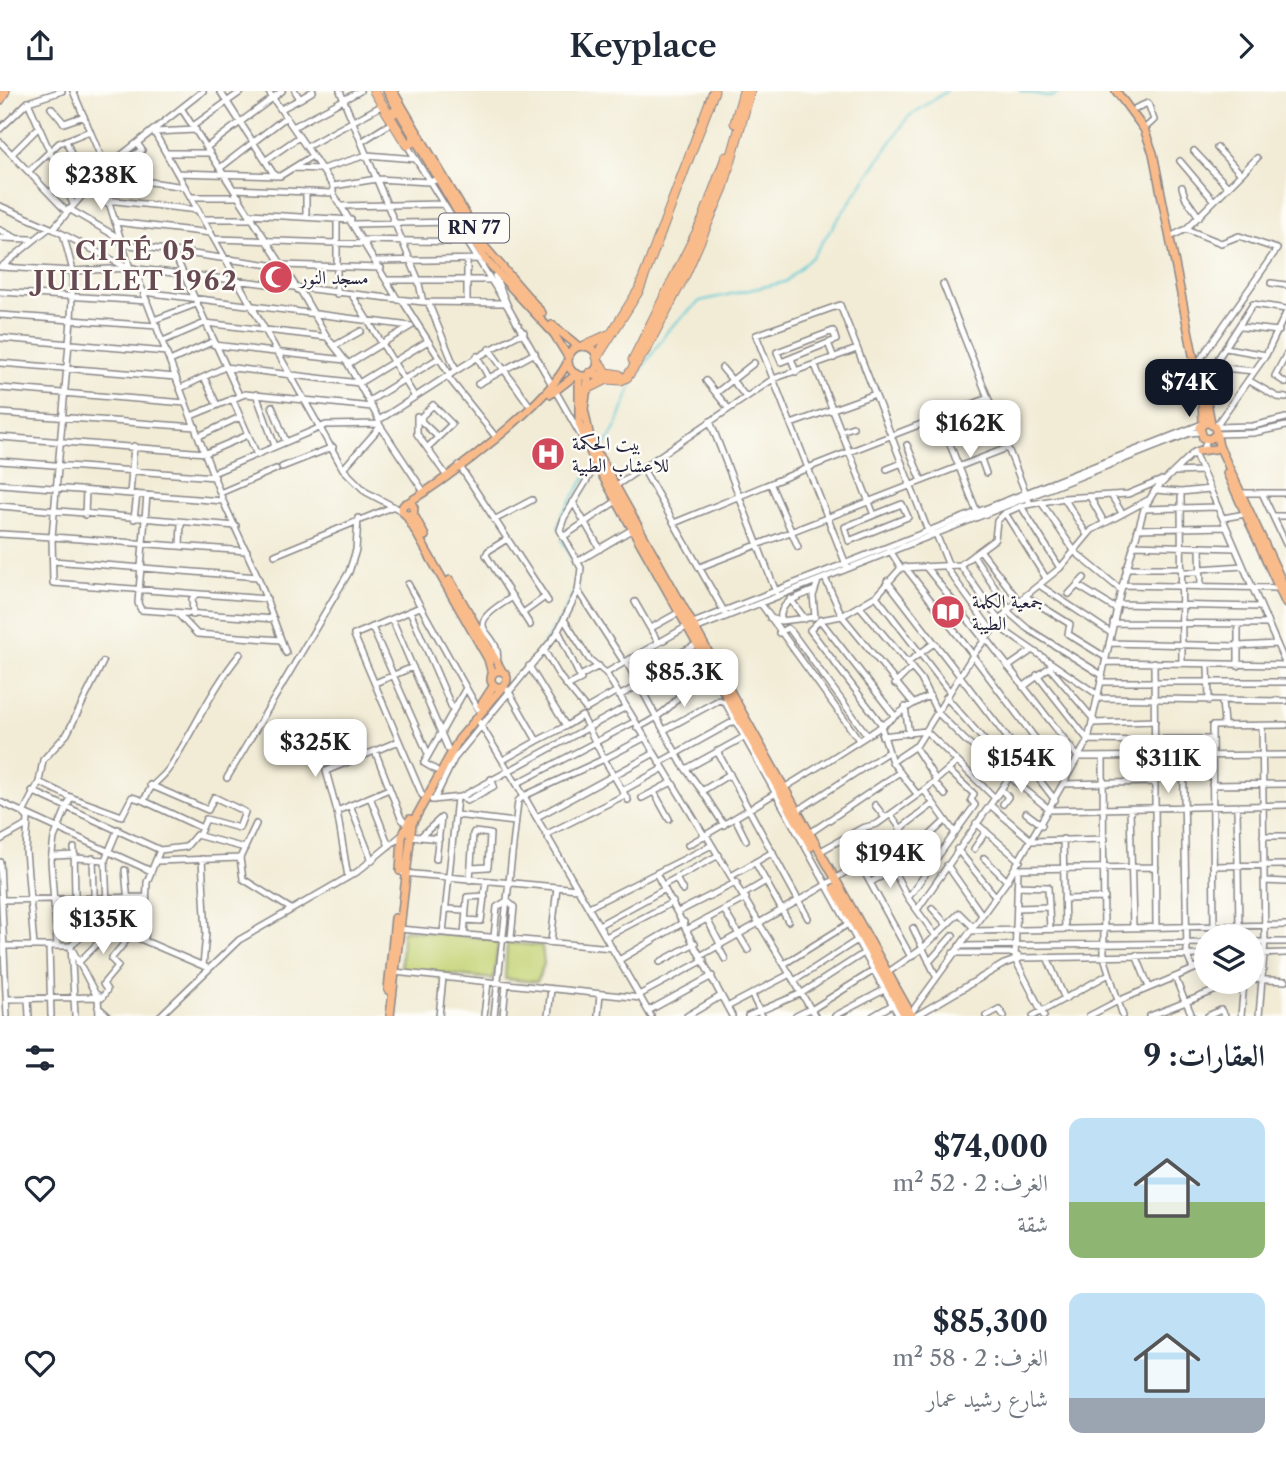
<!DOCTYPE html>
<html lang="ar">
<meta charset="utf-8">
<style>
body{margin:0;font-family:"Libre Caslon Text",Amiri,serif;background:#f6f6f7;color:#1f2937;direction:rtl;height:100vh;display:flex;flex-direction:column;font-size:26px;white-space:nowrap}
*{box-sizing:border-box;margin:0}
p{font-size:23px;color:#747a83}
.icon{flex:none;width:38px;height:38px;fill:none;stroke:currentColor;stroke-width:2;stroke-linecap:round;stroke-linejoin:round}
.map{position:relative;height:925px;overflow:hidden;direction:ltr}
.sheet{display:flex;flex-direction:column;background:#fff;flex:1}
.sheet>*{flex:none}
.tools{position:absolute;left:1194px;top:833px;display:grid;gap:14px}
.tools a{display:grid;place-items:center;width:70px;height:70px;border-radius:50%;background:#fff;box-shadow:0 4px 18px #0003;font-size:35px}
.price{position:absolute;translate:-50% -60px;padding:0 16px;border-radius:14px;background:#fff;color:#222;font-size:23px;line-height:46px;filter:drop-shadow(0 2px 4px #0008)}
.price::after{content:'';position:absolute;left:50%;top:42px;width:21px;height:16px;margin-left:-10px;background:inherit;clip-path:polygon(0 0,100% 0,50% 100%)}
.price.on{background:#111827;color:#fff}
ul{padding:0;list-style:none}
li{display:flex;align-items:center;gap:21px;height:175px;padding:0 21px}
li span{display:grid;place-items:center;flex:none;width:196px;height:140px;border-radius:14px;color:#555}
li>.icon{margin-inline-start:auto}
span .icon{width:84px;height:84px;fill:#fffc;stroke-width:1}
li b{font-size:30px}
h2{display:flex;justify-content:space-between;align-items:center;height:84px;padding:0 21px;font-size:30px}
header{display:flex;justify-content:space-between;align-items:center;height:91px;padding:0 21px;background:#fff;font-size:32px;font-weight:600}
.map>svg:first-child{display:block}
.green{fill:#c4d375;stroke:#737a58;stroke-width:2}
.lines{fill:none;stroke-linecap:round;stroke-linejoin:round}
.stream{stroke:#5cc8d5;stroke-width:2}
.minor-casing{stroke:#8a8788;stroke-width:8}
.major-casing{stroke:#8a8788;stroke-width:10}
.highway-casing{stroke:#8a8788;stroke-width:11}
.minor{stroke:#fff;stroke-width:5}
.major{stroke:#fabb8b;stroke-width:7}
.highway{stroke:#fabb8b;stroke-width:9}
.labels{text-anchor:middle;stroke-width:5;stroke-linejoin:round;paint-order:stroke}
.shield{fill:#fdfcf7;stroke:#646373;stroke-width:2}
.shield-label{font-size:18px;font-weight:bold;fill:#22223b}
.poi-label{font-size:19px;fill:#22223b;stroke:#fdfcf7;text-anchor:start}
.district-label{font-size:26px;font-weight:bold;letter-spacing:2px;fill:#664951;stroke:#fdfcf7}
</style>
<header><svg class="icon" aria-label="forward" viewBox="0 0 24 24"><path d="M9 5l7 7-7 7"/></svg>Keyplace<svg class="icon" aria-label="share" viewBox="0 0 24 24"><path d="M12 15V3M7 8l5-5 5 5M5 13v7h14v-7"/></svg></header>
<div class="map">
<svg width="1286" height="925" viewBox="0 0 1286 925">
<rect width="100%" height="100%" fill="#fdfcf7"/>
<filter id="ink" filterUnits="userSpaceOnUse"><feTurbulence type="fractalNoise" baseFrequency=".0143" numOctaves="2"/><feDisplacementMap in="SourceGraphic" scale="14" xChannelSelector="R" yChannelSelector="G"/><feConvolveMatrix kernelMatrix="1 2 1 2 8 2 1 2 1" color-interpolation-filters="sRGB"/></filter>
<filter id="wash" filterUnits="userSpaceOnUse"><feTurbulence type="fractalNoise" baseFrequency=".00686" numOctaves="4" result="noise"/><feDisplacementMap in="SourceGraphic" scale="28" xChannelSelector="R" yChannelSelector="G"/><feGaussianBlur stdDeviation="1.57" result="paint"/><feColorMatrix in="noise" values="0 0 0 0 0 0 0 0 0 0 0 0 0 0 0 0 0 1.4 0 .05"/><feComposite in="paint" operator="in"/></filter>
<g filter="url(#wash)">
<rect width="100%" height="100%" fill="#f2ecd6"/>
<path class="green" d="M 405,839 L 493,848 L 498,852 L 494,886 L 492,888 L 401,878 L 402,842 Z
M 510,852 L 542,855 L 544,873 L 537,891 L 505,888 L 507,854 Z"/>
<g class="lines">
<path class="stream" d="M 1020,0 L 1051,6 L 1063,0
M 601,362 L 617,334 L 632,293 L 669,238 L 700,210 L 785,191 L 812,166 L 908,26 L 947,0
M 558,437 L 562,423 L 587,384
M 562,449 L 578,481
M 534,567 L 562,526 L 577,494"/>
</g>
</g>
<g filter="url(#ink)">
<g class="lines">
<g class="minor-casing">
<path id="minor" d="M 73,0 L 107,80
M 220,0 L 275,85
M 268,0 L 333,95 L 333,102 L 398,209
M 295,0 L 300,8 L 313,0
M 340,0 L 418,188 L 423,211
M 28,11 L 73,113
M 51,17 L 64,32 L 84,25
M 181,17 L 298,199
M 1136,17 L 1148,12 L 1154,29 L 1144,38
M 281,18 L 300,8
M 193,35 L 242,0
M 293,36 L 360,0
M 0,38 L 28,11 L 62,0
M 153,39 L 343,378 L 366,401 L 402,420
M 154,41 L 196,39
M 66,49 L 77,79
M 0,51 L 67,121
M 361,51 L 393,31
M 407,54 L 509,218
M 207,56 L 282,0
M 306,56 L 383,14
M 1217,57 L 1241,83
M 1194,60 L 1228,96
M 166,62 L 210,62
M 12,63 L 39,36
M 266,69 L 299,46
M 114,70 L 203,0
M 1180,70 L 1214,110
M 119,71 L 132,100 L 139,97
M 220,77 L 286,26
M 293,77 L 322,78 L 367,64 L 416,68
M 29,80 L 59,52 L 90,40
M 177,82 L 280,85 L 312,65
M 101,87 L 130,177
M 150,91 L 185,96
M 333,95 L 377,88 L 429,91 L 442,87
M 1182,96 L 1185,106 L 1199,126
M 234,98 L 333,102
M 87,99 L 107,112
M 306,101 L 306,126
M 50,102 C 65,83 81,78 103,70
M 190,106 L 239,106
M 107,109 L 198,119
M 0,115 L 53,138 L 124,175
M 341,115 L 443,113
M 69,118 L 119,147
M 250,123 L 351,129
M 203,128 L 253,128
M 337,128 L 337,203
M 115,131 L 211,142
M 353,133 L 454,131
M 53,138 L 87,99 L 109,83 L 107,80 L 142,59 L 137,52
M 1186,138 L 1221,152 L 1239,145 L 1277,158 L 1199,270
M 0,139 L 16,147
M 64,146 L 73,180 L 71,229 L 52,446 L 247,460
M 1170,146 L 1186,138 L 1257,67
M 0,147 L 31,148
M 215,148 L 366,153
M 363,149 L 466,151
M 123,153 L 284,176
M 173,160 L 239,304
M 376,170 L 485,168
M 282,174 L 381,177
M 0,176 L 73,180 L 130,177 L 423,211 L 504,212
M 1,176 L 49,137
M 134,177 L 223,410 L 258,486 L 286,562
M 495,185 L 509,218 L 581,345
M 388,189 L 490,189
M 1271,192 L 1286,194
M 943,193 L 1030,413
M 300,199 L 327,246 L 348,273 L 379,329
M 0,201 L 147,210
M 144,201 L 410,235
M 352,204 L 415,306
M 402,209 L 450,284
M 428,211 L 456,279
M 467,212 L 467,169
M 0,224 L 157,235
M 154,229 L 196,213
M 1241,236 L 1279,240
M 0,247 L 167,261
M 163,250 L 205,232 L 327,246
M 214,254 L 345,269
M 334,255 L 361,240
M 1226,257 L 1266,264
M 489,258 L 530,315
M 1286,264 L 1275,285 L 1286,292
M 477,265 L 489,287
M 791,267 L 781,271 L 777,261 L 833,240 L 836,249 L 828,252
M 170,270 L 212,251
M 0,272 L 176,286
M 348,273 L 411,235
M 815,274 L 874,424 L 902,413 L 908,426 L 849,450 L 845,436 L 874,424
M 1213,276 L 1254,280
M 722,277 L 746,306
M 796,281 L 791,267 L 828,252 L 834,267
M 204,286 L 217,314
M 448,286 L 495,345
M 1248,289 L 1277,306 L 1286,307
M 706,290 L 728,317
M 1203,291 L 1253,213 L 1286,218
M 478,293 L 535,262
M 0,297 L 186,312
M 181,297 L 225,276 L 359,292 L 428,250
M 716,302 L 754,272
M 256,303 L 275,355
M 232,307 L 257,364
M 369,310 L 439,267
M 272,315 L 286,351
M 0,322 L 196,336
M 191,325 L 245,303 L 372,316
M 417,325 L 417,343 L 446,384
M 939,326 L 977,421
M 710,330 L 776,501
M 379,333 L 424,401
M 791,333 L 875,303
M 1215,336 L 1266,264 L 1286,222
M 1215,336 L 1253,335 L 1286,327
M 841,340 L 853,336
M 1215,343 L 1253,342 L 1286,335
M 199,345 L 240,326
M 0,346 L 206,362 L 248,344
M 907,354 L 922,390
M 427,357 L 452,333 L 433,314 L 421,326 L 422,331 L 438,346
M 1194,361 L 1286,574
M 981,368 L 986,382
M 0,370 L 215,386
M 459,374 L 548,510
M 596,374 L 564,427 L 560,439 L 581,477 L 578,500 L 624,571
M 282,376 L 333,356
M 642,376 L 725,522
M 343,378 L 380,336
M 887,378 L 902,372
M 1174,381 L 1201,380
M 213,382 L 326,334 L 379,333 L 379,329 C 427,299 473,266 524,241
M 0,393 L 223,410
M 771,394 L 798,456
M 614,396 L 773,288 L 857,258
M 1155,399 L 1181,401 L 1210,398
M 1181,401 L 1182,573
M 220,402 L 276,378
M 1240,402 L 1286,402
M 1262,402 L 1286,453
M 130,403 L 134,355
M 147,404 L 138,512 L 141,519 L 274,528
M 1111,404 L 1122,422
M 1090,406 L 1104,431
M 1064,407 L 1128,403 L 1162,389
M 573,411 L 600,458
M 1041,411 L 1075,461 L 1121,499
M 0,415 L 236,435
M 1021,415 L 1060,477
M 1144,418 L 1217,416
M 85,424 L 86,400
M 1273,425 L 1286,425
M 1223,427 L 1245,423
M 134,428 L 137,403
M 494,429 L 532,409
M 674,432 L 808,377 L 847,476
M 1137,438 L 1226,436
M 0,443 L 52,446 L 53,492 L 267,508
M 563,446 L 615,411
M 507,448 L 488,460 L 486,464 L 530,534
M 1133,454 L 1235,457
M 180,455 L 181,432
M 1200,456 L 1201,496
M 980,459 L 1019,510
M 891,461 L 901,477
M 275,464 L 392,416
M 973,464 L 1009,518
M 53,470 L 258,486
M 577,471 L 631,439
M 960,474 L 999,529
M 925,475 L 985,550
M 945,475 L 992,540
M 949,475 L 936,443 L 928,440 C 899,365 870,289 840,214 L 756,244 L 808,377 C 868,353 928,331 988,307
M 700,476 L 1007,357
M 905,476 L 973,564
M 1126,477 L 1182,477
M 1200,478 L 1243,475
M 1182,481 L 1200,481
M 1046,487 L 1005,422 L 1021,415 L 1064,407 L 1087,444
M 887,490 L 1055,709
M 408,493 L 478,618
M 1039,494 L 1111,542
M 1077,494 L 1116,518
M 1122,494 L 1279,497
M 1069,503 L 1084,487
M 876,505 L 949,600
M 1025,505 L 1070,533 L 1068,543 L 1105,566
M 790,508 L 805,528
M 635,511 L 658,551
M 761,513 L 859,649
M 1117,513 L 1260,516
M 420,516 L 354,544 L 422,704
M 861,517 L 921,588 L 937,621 L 965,649 L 1050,719 L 1286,714
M 410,520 L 452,617
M 1007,520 L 1028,538 L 1102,584
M 523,522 L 545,506
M 178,523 L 197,543 L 281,549
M 193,524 L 192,508 L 196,503
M 770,527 L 781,530 C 778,509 800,506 815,499
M 392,528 L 448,658
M 820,529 L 842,525 L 825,487
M 565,530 L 589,568 L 606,582 L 704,744
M 781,530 L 815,526 L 813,505 L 818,490
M 1113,532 L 1268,533
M 996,534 L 1098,604
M 372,536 L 428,663
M 651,537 L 678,522
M 695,538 L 1190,342 L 1199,341
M 558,539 L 581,588 L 567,595
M 779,542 L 787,537 L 791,540 L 867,644
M 987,548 L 1078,666 L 1286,664
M 1109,552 L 1238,555 L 1277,553
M 544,559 L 560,586 L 586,618 L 617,600
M 973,565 L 1066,688
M 626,570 L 682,673 L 702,700
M 1105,571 L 1286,574
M 1154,571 L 1156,837
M 497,572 C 504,537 452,541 513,506
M 907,572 L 934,552
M 1208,574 L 1209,610
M 1238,575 L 1238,534
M 1008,576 L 1031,560
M 1049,576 L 1094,629
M 606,582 L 693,532 L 1202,333
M 1037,584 L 1088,649 L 1155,650
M 580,585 L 599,575
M 633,585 L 696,554
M 1101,591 L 1286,591
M 375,592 L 413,576
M 895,593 L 912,576
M 1023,596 L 1051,575
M 619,605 L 639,594
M 946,606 L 990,656 L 984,664
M 1098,607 L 1286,610
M 1222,610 L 1224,633
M 913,612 L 842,525 L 876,505 L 901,477 L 960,474 L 995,448 L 997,430 L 1005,422
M 905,616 L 909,643
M 476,626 L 524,705 L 604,668 L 582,625 L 566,635 L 529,575
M 1093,632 L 1155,630
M 882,634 L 810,539 L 820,529 L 894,624
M 881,635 L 892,671 L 917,654 L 973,564 L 1009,518 L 1060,477 L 1092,439 L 1148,409
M 637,637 C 662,625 682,610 690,582 L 710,572
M 666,638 L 719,609 L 725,611 L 899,925
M 882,645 L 926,640 L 995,707
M 1155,648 L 1212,648
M 1183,648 L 1187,864 L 1193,878
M 537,650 L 566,635
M 915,656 L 936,689
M 375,660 L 401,727 L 407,734
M 717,660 L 808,827
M 1103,666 L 1104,866 L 1123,925
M 503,669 L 537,650 L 508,599
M 892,671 L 917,703
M 659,672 L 738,628
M 686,678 L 744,646
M 436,679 L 424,672 L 466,597
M 227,687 L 349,481 L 356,459 L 358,427
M 39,691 L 70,706 L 122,725 L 132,706 L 144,710 C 152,689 160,692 170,676 C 194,639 212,597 240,563
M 934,691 L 945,704
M 518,692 L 634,631
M 1063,693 L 1155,691
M 150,694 L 208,719 L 214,706 L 245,721 L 239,737 L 206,728 L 199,744
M 1212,694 L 1286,693
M 1001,698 L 1008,706 L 1003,713
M 924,699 L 955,742
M 32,700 L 160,759 L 186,756 L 196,744 L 245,757
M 622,700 L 662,678
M 654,701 L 669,728
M 370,706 L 389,755
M 461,706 L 467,710 L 494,695 L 491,688
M 642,707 L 672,691
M 432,709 L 461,706 L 626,616
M 434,709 L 454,668 L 556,544 L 578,500
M 628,709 L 604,668 L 644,647
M 144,710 L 202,737
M 0,711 L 151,780
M 350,714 L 372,770
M 875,714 L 885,727
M 990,714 L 1032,750 L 1105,748
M 1237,716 L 1239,835
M 1130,717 L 1133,837
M 337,720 L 389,698
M 797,720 L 888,661
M 1026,722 L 1042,734
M 456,724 L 515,731
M 891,724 L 915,758
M 537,726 L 653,663
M 735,727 L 746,749
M 976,732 L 1020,770
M 256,733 L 240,767 L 243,788 L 291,818
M 724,734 L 702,700 L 730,683
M 862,737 L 868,749
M 900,738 L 933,713
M 547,743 L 625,704
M 706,744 L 815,925
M 807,744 L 900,681
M 411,745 L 439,748
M 1263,745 L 1286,745
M 420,746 L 441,727 L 436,768
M 845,746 L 911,866
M 1063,748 L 1065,838
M 0,749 L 25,735
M 688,754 C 751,718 814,679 876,639 C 894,627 908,613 930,605
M 74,757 L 76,850
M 882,758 L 908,807 L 936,845
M 957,758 L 996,806
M 974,758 L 986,740
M 819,761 L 862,737 L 877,733 L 927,697 L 957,671
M 54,765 L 75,764
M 75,767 L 105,769
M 93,767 L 95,832
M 984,767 L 1007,790
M 202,768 L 206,843 L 203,875
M 157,770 L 240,767
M 0,771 L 7,925
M 755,771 L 788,830
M 947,774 L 982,824
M 1213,775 L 1286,774
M 1015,778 L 1156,776
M 1018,778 L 1015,868 L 1044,925
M 125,779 L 131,844 L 208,877
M 403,782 L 578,798
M 656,782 L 732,925
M 733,784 L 773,761
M 348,786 L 337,720 L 326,680 L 399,650
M 676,787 L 683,800
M 470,789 L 473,743 L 474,741 L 490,743 L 488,776 L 471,777
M 1264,790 L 1286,791
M 871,791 L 893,779 L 945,730
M 663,794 L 719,764
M 1017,795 L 1048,796 L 1050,838
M 744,803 L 766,790
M 908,807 L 975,714 L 971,709 L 974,703 L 948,679
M 1064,808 L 1105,807
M 3,809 L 146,806
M 589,816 L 712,754
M 932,817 L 947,834
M 1017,817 L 1049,816
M 446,818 L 465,819
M 724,819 L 748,859
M 917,819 L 1022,668
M 678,821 L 737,791
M 707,828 L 720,853
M 465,829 L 481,830 L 486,790
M 108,834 L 105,769 L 118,738
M 599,834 L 665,798
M 1214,836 L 1212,635 L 1286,634
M 913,837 L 936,885
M 399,838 L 612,857
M 688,838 L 746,807
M 971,840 L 1286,834
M 443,842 L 457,707
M 464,844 L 467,806 L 485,805
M 494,846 L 497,816 L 507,810 L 514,816 L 511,847
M 606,846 L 673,811
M 145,849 L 147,791 L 160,759
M 551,851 L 557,796
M 1251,851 L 1286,851
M 57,854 L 51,770 L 54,747 L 71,706
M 6,855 L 71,855 L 75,925
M 34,855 L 26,760 L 28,727 L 23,722 L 39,691 L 43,669 L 67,643 L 103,571
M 49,855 L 51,925
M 71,855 L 97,831 L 131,844 L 111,868 L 118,875 L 103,893 L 107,899 L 102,907 L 95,902 L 73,860
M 718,855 L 725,868
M 959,855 L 1206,852
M 953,862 L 1010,862 L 1018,865
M 1251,863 L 1286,862
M 702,864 L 819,798 L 905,743
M 1136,864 L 1149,896
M 1047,866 L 1065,908
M 619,869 L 684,831
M 660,871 L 695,852
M 929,871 L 953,844
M 78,872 L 114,836
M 784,873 L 848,833
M 394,881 L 641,907
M 887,882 L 923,857 L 959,822 L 973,836
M 1175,886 L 1185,911
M 1251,888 L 1286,890
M 794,890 L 856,850
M 639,904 L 704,869
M 752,904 L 762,925
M 7,908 L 98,906 L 99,925
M 28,908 L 29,925
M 1187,913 L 1192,925
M 98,916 L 108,925
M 727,916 L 790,883
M 811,919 L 873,880
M 648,920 L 712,885
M 911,922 L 1007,790 L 1088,649 L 1121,499 L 1144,418 L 1155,399 L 1194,361 L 1204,357 L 1207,348
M 160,925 L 239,849 L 357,781 L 402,744
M 439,925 L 443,887
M 484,925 L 488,891
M 494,925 L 518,710 L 524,705 L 651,925
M 503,925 L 506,893
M 548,925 L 551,898
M 598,925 L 600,903
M 687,925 L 721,905
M 748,925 L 802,902 L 864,862
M 796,925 L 810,918
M 835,925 L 884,899
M 873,925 L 892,914
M 916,925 L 1004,873 L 1021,867 L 1206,864
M 986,925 L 999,918 L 1004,925
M 1033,925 L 1109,883
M 1089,925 L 1118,910 L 1206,873
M 1150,925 L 1237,891
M 1208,925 L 1221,919 L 1225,925
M 1241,925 L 1244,891
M 1259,925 L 1265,850 L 1262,635"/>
</g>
<g class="major-casing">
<path id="major" d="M 387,0 L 485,168 L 554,243 L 568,266
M 393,0 L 485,156 L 542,222
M 1116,0 L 1144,38 L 1153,62 L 1202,309 L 1203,332
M 552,234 L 578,255
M568 270a15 15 0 1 1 30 0a15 15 0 1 1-30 0Z
M 589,282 L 584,318 L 591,351 L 912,925
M 579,284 L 579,332 L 593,368 L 811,756
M 551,303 L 577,283
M 1206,305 L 1211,332
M 1215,344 L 1210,348 L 1203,347 L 1200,336 L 1207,331 L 1215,336 L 1219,355 L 1286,499
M 1199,360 L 1215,358
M 1227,382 L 1286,513
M402 418a6 6 0 1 1 12 0a6 6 0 1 1-12 0Z
M 407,412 C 446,390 552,309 568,270
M 413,422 L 425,445
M 406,424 L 488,568 L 492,583
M 450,489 L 502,580
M491 588a8 8 0 1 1 16 0a8 8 0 1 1-16 0Z
M 481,614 L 494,594
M 400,780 L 402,746 L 410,728
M 834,797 L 905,925
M 388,899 L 395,827
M 390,925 L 412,733 L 459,648 L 504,595"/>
</g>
<g class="highway-casing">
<path id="highway" d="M 374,0 L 407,54 L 420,46
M 0,9 L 5,0
M 389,24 L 398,19
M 735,32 L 744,0
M 584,255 L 608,244
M 597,266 L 639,199 L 714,0
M 633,269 L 703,129 L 726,66
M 598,271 L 607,282 L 619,284
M 591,282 L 607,288 L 621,289 L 627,286 L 646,258 L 685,184 L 723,97 L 750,0
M 585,299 L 605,289"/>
</g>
<use href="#minor" class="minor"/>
<use href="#major" class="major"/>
<use href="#highway" class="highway"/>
</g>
</g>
<defs>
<g id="mosque-disc" transform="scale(1.75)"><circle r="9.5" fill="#d1495b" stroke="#fdfcf7"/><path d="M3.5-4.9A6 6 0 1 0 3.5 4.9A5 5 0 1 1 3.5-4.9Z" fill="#fff"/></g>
<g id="hospital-disc" transform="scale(1.75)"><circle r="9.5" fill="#d1495b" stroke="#fdfcf7"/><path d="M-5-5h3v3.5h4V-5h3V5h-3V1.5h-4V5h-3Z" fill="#fff"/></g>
<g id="library-disc" transform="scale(1.75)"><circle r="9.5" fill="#d1495b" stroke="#fdfcf7"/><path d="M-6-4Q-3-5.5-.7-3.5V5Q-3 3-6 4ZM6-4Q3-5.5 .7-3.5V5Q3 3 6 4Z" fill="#fff"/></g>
</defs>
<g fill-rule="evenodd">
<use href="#mosque-disc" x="276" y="186"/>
<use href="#hospital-disc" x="548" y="363"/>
<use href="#library-disc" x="948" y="521"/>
</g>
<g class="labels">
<rect class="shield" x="439" y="122.5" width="70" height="29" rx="5"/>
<g class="shield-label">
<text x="474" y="143">RN 77</text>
</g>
<g class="poi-label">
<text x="300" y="193">مسجد النور</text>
<text x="572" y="359">بيت الحكمة<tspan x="572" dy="22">للاعشاب الطبية</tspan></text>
<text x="972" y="517">جمعية الكلمة<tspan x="972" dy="22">الطيبة</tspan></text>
</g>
<g class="district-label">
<text x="136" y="169">CITÉ 05<tspan x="136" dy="30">JUILLET 1962</tspan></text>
</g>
</g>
</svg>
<div class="tools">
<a><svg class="icon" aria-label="layers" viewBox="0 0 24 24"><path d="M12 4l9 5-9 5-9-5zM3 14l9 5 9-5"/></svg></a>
</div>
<b class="price" style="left:101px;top:121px">$238K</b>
<b class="price on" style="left:1189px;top:328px">$74K</b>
<b class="price" style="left:970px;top:369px">$162K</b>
<b class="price" style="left:684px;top:618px">$85.3K</b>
<b class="price" style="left:315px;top:688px">$325K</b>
<b class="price" style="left:1021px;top:704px">$154K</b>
<b class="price" style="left:1168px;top:704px">$311K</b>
<b class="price" style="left:890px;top:799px">$194K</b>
<b class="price" style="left:103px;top:865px">$135K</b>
</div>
<section class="sheet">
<h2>العقارات: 9<svg class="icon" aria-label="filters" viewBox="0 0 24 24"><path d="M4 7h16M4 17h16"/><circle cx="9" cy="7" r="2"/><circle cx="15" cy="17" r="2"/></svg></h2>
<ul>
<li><span style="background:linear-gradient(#bfe0f5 60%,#8fb573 0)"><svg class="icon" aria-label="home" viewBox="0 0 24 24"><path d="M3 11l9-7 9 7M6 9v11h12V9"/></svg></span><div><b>$74,000</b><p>الغرف: 2 · 52 m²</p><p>شقة</p></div><svg class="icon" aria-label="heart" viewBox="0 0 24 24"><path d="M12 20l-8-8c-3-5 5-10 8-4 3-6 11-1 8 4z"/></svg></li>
<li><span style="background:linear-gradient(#bfe0f5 75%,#9aa5b1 0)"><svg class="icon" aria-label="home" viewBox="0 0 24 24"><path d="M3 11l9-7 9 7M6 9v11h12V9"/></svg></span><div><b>$85,300</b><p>الغرف: 2 · 58 m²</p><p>شارع رشيد عمار</p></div><svg class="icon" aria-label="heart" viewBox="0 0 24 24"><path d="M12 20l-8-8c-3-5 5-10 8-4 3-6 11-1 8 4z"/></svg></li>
</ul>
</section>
